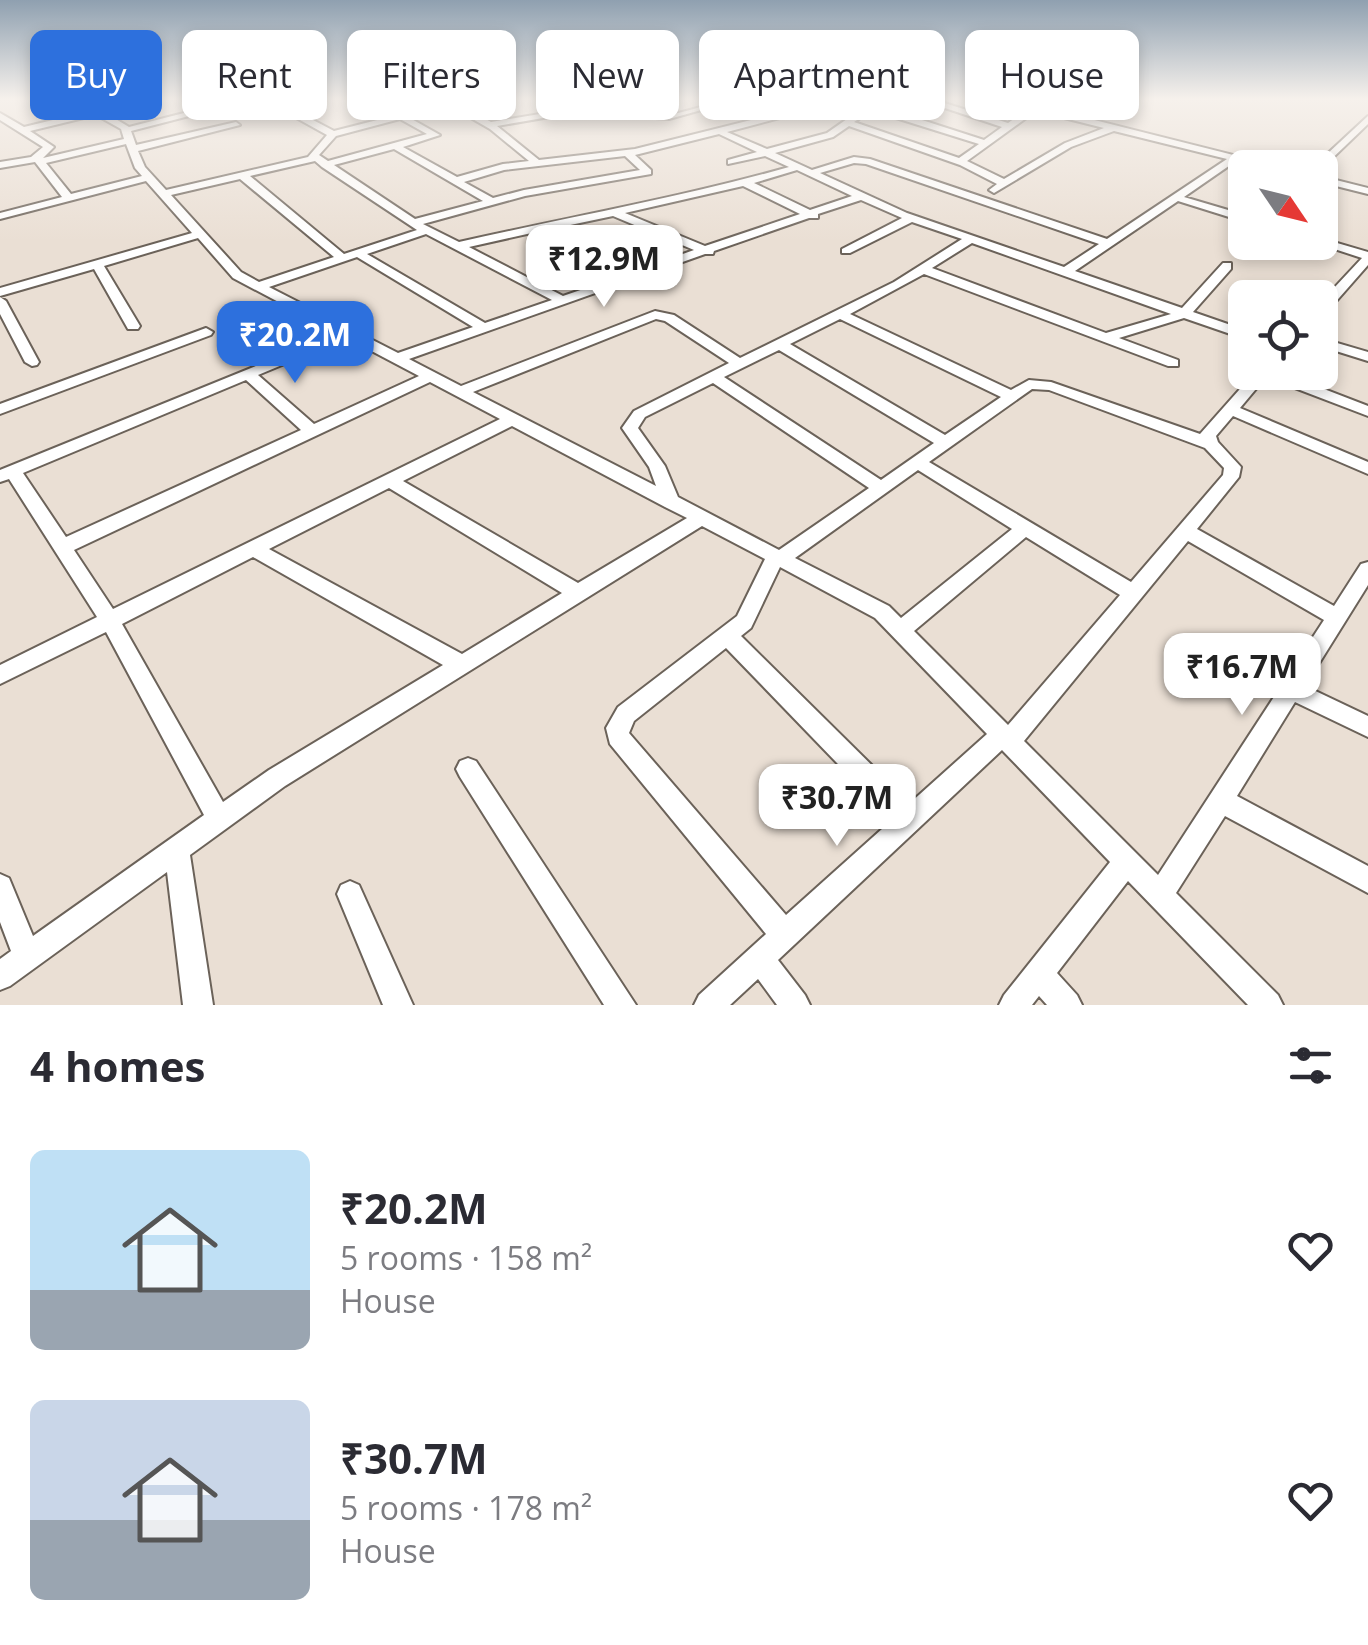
<!DOCTYPE html>
<meta charset="utf-8">
<style>
body{margin:0;font-family:"Open Sans",sans-serif;background:#f2f2f3;color:#2b2b33;height:100vh;display:flex;flex-direction:column;font-size:38px;white-space:nowrap}
*{box-sizing:border-box;margin:0}
p{font-size:32px;color:#7c7c81}
.icon{flex:none;width:55px;height:55px;fill:none;stroke:currentColor;stroke-width:2;stroke-linecap:round;stroke-linejoin:round}
.map{position:relative;height:1005px;overflow:hidden}
.drawer{display:flex;flex-direction:column;background:#fff;flex:1}
.drawer>*{flex:none}
.top-card{position:absolute;left:30px;top:30px;width:1310px;height:90px;display:flex;gap:20px}
.needle{width:65px;rotate:125deg}
.buttons{position:absolute;left:1228px;top:150px;display:grid;gap:20px}
.buttons a{display:grid;place-items:center;width:110px;height:110px;border-radius:15px;background:#fff;box-shadow:0 5px 15px #0003;font-size:50px}
.price{position:absolute;translate:-50% -85px;padding:0 22px;border-radius:20px;background:#fff;color:#222;font-size:32px;line-height:65px;filter:drop-shadow(0 2px 5px #0008)}
.price::after{content:'';position:absolute;left:50%;top:60px;width:30px;height:22px;margin-left:-15px;background:inherit;clip-path:polygon(0 0,100% 0,50% 100%)}
.price.active{background:#2d70dd;color:#fff}
ul{padding:0;list-style:none}
li{display:flex;align-items:center;gap:30px;height:250px;padding:0 30px}
li span{display:grid;place-items:center;flex:none;width:280px;height:200px;border-radius:15px;color:#555}
li>.icon{margin-inline-start:auto}
span .icon{width:120px;height:120px;fill:#fffc;stroke-width:1}
li b{font-size:42px}
h2{display:flex;justify-content:space-between;align-items:center;height:120px;padding:0 30px;font-size:42px}
.pill{padding:0 35px;border-radius:15px;background:#fff;box-shadow:0 5px 15px #0003;font-size:35px;line-height:90px}
.pill.active{background:#2d70dd;color:#fff}
.map>svg:first-child{display:block}
.lines{fill:none;stroke-linecap:round;stroke-linejoin:round}
.street-casing{stroke:#6b6259;stroke-width:4}
.street{fill:#fff;fill-rule:evenodd}
</style>
<div class="map">
<svg width="1368" height="1005" viewBox="0 0 1368 1005">
<rect width="100%" height="100%" fill="#eadfd4"/>
<g class="lines">
<g class="street-casing">
<path id="street" d="M 73,100 L 84,100 L 129,127 L 235,100 L 251,100 L 131,131 L 136,145 L 236,122 L 240,125 L 138,151 L 145,167 L 166,190 L 308,157 L 327,135 L 264,100 L 275,100 L 334,131 L 393,116 L 367,100 L 378,100 L 402,113 L 444,100 L 467,100 L 459,104 L 491,122 L 606,103 L 603,100 C 622,100 638,113 657,115 C 685,116 710,100 737,100 L 669,119 L 642,117 L 613,106 L 497,126 L 539,160 L 635,149 L 831,100 L 847,100 L 727,132 L 767,149 L 827,133 L 857,112 L 852,100 L 860,100 L 984,140 L 1002,127 L 921,100 L 935,100 L 1008,123 L 1028,109 L 999,100 L 1015,100 L 1277,166 L 1260,168 L 1236,161 L 1184,197 L 1245,215 L 1245,222 L 1178,201 L 1075,271 L 1182,308 L 1223,263 L 1231,263 L 1231,269 L 1193,312 L 1245,330 L 1245,339 L 1184,318 L 1119,338 L 1178,360 L 1178,366 L 1168,366 L 924,274 L 850,314 L 1011,390 L 1029,380 L 1051,382 L 1200,434 L 1255,372 L 1280,372 L 1368,406 L 1368,416 L 1266,377 L 1240,408 L 1368,462 L 1368,474 L 1233,416 L 1216,436 L 1218,442 L 1241,467 L 1239,477 L 1197,529 L 1334,606 L 1361,564 L 1368,562 L 1368,585 L 1305,686 L 1368,716 L 1368,737 L 1295,702 L 1237,796 L 1368,866 L 1368,893 L 1225,816 L 1176,893 L 1278,995 L 1283,1005 L 1248,1005 L 1128,881 L 1057,973 L 1077,995 L 1082,1005 L 1047,1005 L 1039,996 L 1032,1005 L 999,1005 L 1004,995 L 1110,862 L 1002,750 L 778,960 L 805,995 L 810,1005 L 777,1005 L 758,979 L 730,1005 L 694,1005 L 699,995 L 766,934 L 610,744 L 606,728 L 618,707 L 737,616 L 765,559 L 702,526 L 285,786 L 190,855 L 213,1005 L 183,1005 L 167,872 L 10,986 L 0,990 L 0,959 L 11,951 L 0,922 L 0,874 L 9,878 L 33,936 L 204,815 L 106,632 L 0,684 L 0,665 L 97,617 L 9,479 L 0,482 L 0,470 L 337,333 L 233,278 L 198,238 L 104,266 L 140,326 L 138,329 L 128,329 L 94,269 L 0,296 L 0,288 L 192,233 L 146,181 L 0,219 L 0,213 L 62,197 L 35,162 L 0,168 L 0,162 L 31,157 L 43,147 L 0,120 L 0,113 L 24,127 L 90,111 ZM 450,106 L 490,129 L 529,161 L 503,164 L 457,177 L 403,147 L 440,135 L 408,117 ZM 864,108 L 979,144 L 959,158 L 854,122 L 865,115 ZM 1036,111 L 1104,128 L 1065,143 L 1004,179 L 967,161 ZM 96,115 L 121,129 L 124,139 L 43,158 L 54,147 L 30,131 ZM 400,119 L 427,134 L 328,161 L 319,155 L 336,136 ZM 849,126 L 960,165 L 997,184 L 989,190 L 994,193 L 1071,147 L 1114,131 L 1227,159 L 1107,239 L 870,159 L 854,157 L 812,170 L 775,153 L 833,137 ZM 719,134 L 757,152 L 728,160 L 728,164 L 765,156 L 789,167 C 679,198 569,217 459,242 L 423,224 L 525,196 L 651,174 L 651,170 L 635,155 ZM 126,144 L 135,168 L 142,176 L 71,194 L 46,163 ZM 394,149 L 483,201 L 415,219 L 334,165 ZM 625,156 L 640,170 L 524,190 L 493,198 L 464,182 L 504,170 ZM 315,161 L 322,167 L 417,230 L 344,254 L 250,176 ZM 854,163 L 866,164 L 1099,244 L 1064,267 L 907,213 L 820,173 ZM 797,170 L 852,196 L 810,210 L 754,183 ZM 240,179 L 334,257 L 259,282 L 241,272 L 171,195 ZM 743,186 L 800,214 L 705,246 L 625,213 ZM 861,200 L 902,218 L 842,249 L 842,253 L 850,253 L 912,222 L 962,239 L 894,282 L 740,358 L 674,315 L 655,311 L 461,386 L 409,359 L 705,254 L 713,254 L 714,251 L 809,218 L 818,218 L 818,214 ZM 613,216 L 694,250 L 638,270 L 571,239 L 556,228 ZM 545,230 L 563,243 L 627,274 L 563,296 L 469,247 ZM 426,234 L 552,300 L 485,323 L 367,254 ZM 972,243 L 1171,314 L 1106,333 L 932,268 ZM 357,257 L 473,327 L 398,353 L 269,287 ZM 656,319 L 665,321 L 729,363 L 634,411 L 622,428 L 649,467 L 656,486 L 473,392 ZM 840,319 L 1001,397 L 945,435 L 790,344 ZM 347,338 L 419,376 L 314,424 L 258,375 ZM 779,350 L 934,443 L 881,480 L 724,377 ZM 246,380 L 301,430 L 66,537 L 23,473 ZM 430,382 L 500,419 L 113,609 L 74,550 ZM 713,383 L 869,488 L 779,550 L 678,497 L 665,466 L 638,428 L 645,417 ZM 1032,389 L 1049,390 L 1205,448 L 1224,468 L 1223,475 L 1131,582 L 929,462 ZM 512,426 L 665,507 L 687,518 L 578,583 L 403,481 ZM 918,470 L 1012,529 L 901,618 L 889,606 L 795,558 ZM 389,488 L 562,593 L 462,654 L 269,549 ZM 1026,537 L 1120,595 L 1008,725 L 914,631 ZM 1188,541 L 1324,620 L 1158,875 L 1024,741 ZM 253,557 L 443,665 L 269,770 L 223,802 L 122,624 ZM 780,567 L 875,618 L 987,734 L 910,803 L 741,636 L 751,628 ZM 726,648 L 892,820 L 786,915 L 629,733 L 634,721 Z
M 1368,116 L 1368,124 L 1320,170 L 1320,168 L 1312,168 Z
M 1320,176 L 1368,188 L 1368,194 L 1320,182 Z
M 1320,238 L 1368,252 L 1368,265 L 1325,314 L 1320,315 L 1320,303 L 1362,258 L 1316,243 L 1320,242 Z
M 0,297 L 6,301 L 39,362 L 37,365 L 32,366 L 25,362 L 0,314 Z
M 206,328 L 213,332 L 211,335 L 0,414 L 0,404 Z
M 1320,338 L 1368,352 L 1368,361 L 1320,346 Z
M 468,758 L 476,761 L 636,1005 L 604,1005 L 460,777 L 456,769 L 460,761 Z
M 350,881 L 359,885 L 413,1005 L 383,1005 L 337,894 L 341,885 Z"/>
</g>
<use href="#street" class="street"/>
</g>
<linearGradient id="sky" x2="0" y2="1"><stop stop-color="#8fa0b0"/><stop offset="0.41" stop-color="#f6f1ec"/><stop offset="1" stop-color="#f6f1ec" stop-opacity="0"/></linearGradient>
<rect width="1368" height="241" fill="url(#sky)"/>
</svg>
<div class="buttons">
<a><svg class="needle" viewBox="-14 -14 28 28"><path d="M0-13l5 13h-10z" fill="#e53935"/><path d="M0 13l5-13h-10z" fill="#7c7c81"/></svg></a>
<a><svg class="icon" aria-label="locate" viewBox="0 0 24 24"><circle cx="12" cy="12" r="6"/><path d="M12 2v4M12 18v4M2 12h4M18 12h4"/></svg></a>
</div>
<b class="price" style="left:604px;top:310px">₹12.9M</b>
<b class="price active" style="left:295px;top:386px">₹20.2M</b>
<b class="price" style="left:1242px;top:718px">₹16.7M</b>
<b class="price" style="left:837px;top:849px">₹30.7M</b>
<div class="top-card">
<a class="pill active">Buy</a>
<a class="pill">Rent</a>
<a class="pill">Filters</a>
<a class="pill">New</a>
<a class="pill">Apartment</a>
<a class="pill">House</a>
</div>
</div>
<section class="drawer">
<h2>4 homes<svg class="icon" aria-label="filters" viewBox="0 0 24 24"><path d="M4 7h16M4 17h16"/><circle cx="9" cy="7" r="2"/><circle cx="15" cy="17" r="2"/></svg></h2>
<ul>
<li><span style="background:linear-gradient(#bfe0f5 70%,#9aa5b1 0)"><svg class="icon" aria-label="home" viewBox="0 0 24 24"><path d="M3 11l9-7 9 7M6 9v11h12V9"/></svg></span><div><b>₹20.2M</b><p>5 rooms · 158 m²</p><p>House</p></div><svg class="icon" aria-label="heart" viewBox="0 0 24 24"><path d="M12 20l-8-8c-3-5 5-10 8-4 3-6 11-1 8 4z"/></svg></li>
<li><span style="background:linear-gradient(#c9d6e8 60%,#9aa5b1 0)"><svg class="icon" aria-label="home" viewBox="0 0 24 24"><path d="M3 11l9-7 9 7M6 9v11h12V9"/></svg></span><div><b>₹30.7M</b><p>5 rooms · 178 m²</p><p>House</p></div><svg class="icon" aria-label="heart" viewBox="0 0 24 24"><path d="M12 20l-8-8c-3-5 5-10 8-4 3-6 11-1 8 4z"/></svg></li>
</ul>
</section>
